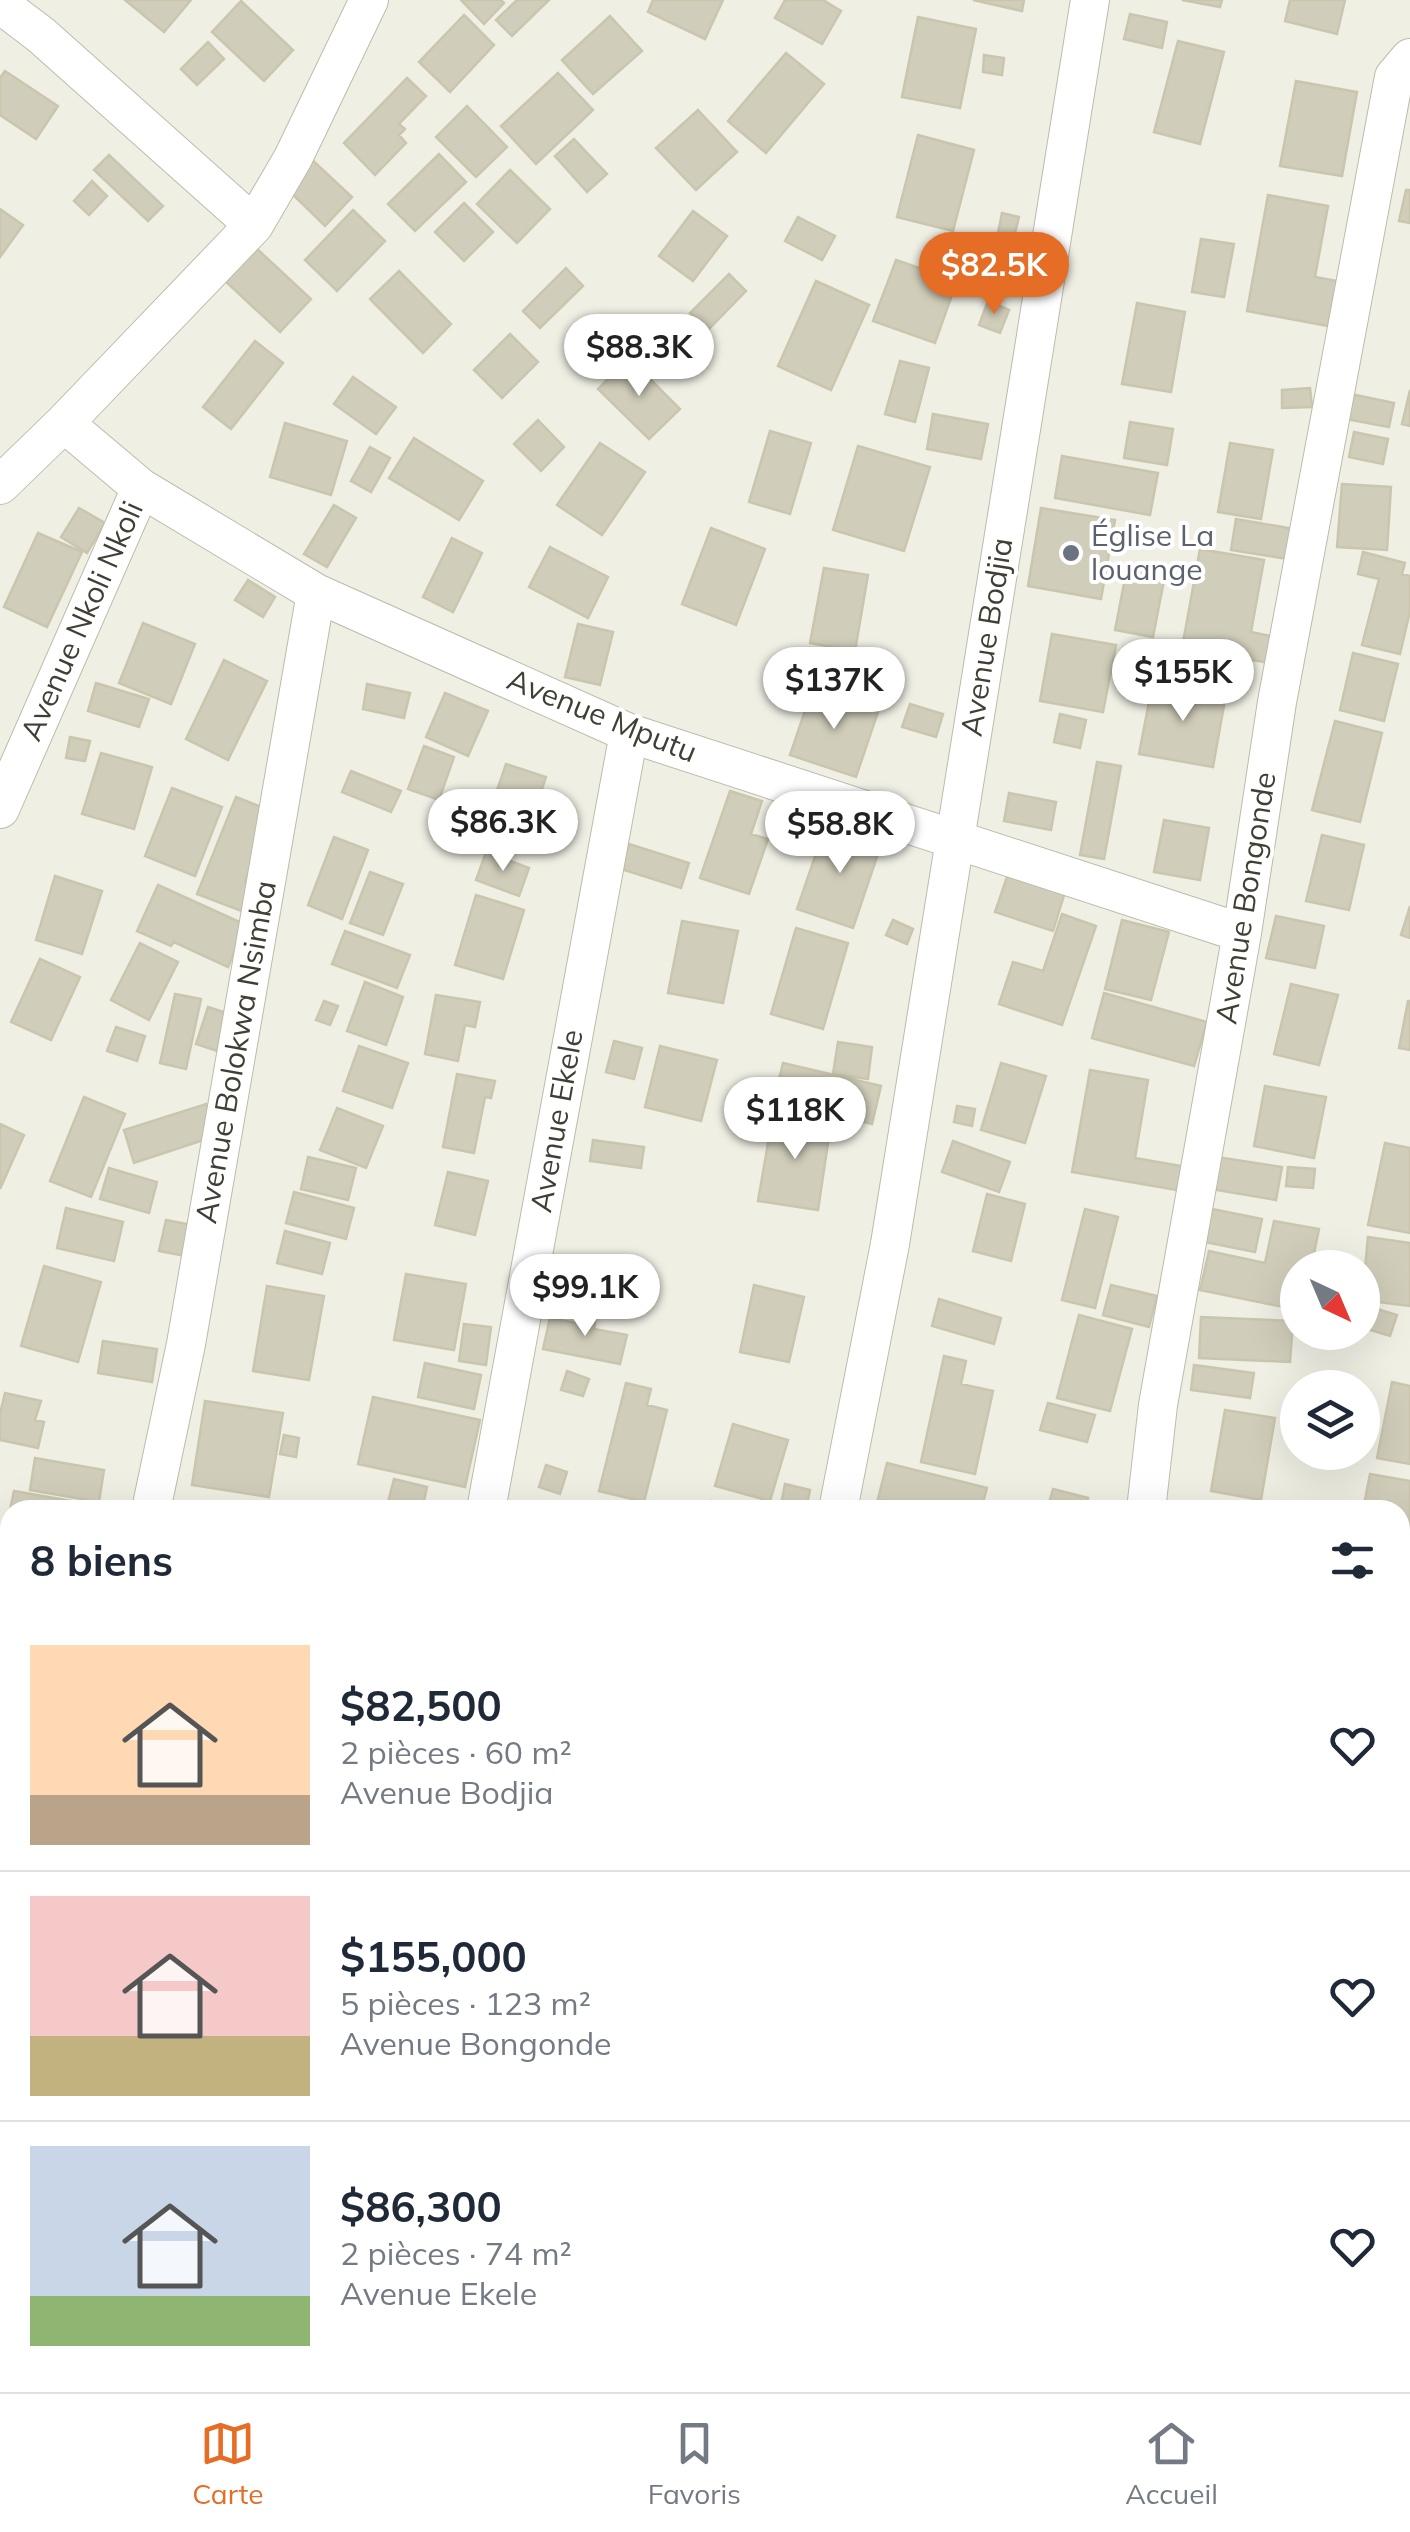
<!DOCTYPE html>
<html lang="fr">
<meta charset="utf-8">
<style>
body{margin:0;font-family:Mulish,sans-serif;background:#f6f6f7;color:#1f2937;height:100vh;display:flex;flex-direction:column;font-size:38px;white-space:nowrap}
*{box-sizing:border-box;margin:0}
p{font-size:32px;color:#747a83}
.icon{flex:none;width:55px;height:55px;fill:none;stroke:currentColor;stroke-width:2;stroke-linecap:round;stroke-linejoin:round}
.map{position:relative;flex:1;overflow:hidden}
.sheet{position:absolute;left:0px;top:1500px;width:1410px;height:892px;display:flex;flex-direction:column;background:#fff;border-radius:30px 30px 0 0;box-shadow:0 10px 40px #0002}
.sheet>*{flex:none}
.needle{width:65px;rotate:136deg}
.tools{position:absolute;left:1280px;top:1250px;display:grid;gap:20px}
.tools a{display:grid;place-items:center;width:100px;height:100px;border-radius:50%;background:#fff;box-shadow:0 10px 40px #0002;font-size:50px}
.price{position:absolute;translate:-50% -85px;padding:0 22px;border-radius:35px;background:#fff;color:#222;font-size:32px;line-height:65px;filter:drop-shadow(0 2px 5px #0008)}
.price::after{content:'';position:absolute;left:50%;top:60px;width:30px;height:22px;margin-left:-15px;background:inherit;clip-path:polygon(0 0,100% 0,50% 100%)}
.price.on{background:#e56d26;color:#fff}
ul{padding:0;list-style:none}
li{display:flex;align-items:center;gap:30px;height:250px;padding:0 30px}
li+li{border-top:2px solid #e0e1e3}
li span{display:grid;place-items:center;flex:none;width:280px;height:200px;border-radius:0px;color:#555}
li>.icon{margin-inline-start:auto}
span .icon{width:120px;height:120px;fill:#fffc;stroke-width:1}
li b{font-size:42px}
h2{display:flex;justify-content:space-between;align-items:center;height:120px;padding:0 30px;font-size:42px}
.menu{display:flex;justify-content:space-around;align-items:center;height:140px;border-top:2px solid #e0e1e3;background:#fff;font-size:28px;color:#747a83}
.menu a{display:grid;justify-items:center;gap:5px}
.menu .on{color:#e56d26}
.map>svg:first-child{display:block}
.building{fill:#d0cdba;stroke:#cac6ae;stroke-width:2.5}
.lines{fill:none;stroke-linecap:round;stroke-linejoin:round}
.minor-casing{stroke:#bdbbab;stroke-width:40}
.minor{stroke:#fff;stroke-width:38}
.worship-dot{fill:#6b7280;stroke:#fff;stroke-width:4}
.labels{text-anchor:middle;stroke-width:8;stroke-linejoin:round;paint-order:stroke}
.worship-label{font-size:30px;fill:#5b616d;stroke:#fff;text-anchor:start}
.street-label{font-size:30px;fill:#413f34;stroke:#fff}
</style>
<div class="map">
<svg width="1410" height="2392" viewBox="0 0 1410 2392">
<rect width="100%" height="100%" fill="#f0efe4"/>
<path class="building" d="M 125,0 L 191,0 L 164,32 Z
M 461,0 L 501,0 L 504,3 L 484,24 Z
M 517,0 L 549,0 L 512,36 L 496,20 Z
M 653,0 L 723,0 L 705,39 L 648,12 Z
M 785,0 L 823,0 L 841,11 L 822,44 L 775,18 Z
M 973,0 L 1024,0 L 1022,11 Z
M 1182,0 L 1222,0 L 1220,7 Z
M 1290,0 L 1345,0 L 1337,34 L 1285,21 Z
M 241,1 L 293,50 L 264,81 L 212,32 Z
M 1130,14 L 1167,22 L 1162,48 L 1124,39 Z
M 464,15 L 494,45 L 450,92 L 419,62 Z
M 610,16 L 642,51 L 593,94 L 562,60 Z
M 918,17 L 976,29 L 960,108 L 902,97 Z
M 1178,41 L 1224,52 L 1200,144 L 1154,132 Z
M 208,42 L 224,59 L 197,85 L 181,69 Z
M 786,53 L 824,84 L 766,153 L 728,121 Z
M 984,55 L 1004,58 L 1002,75 L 983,72 Z
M 5,71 L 58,106 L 36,139 L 0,115 L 0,78 Z
M 558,73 L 593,110 L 536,164 L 501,126 Z
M 407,78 L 426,96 L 399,124 L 405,129 L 399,135 L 406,143 L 375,175 L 344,143 Z
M 1296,81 L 1357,92 L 1342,176 L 1280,166 Z
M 467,106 L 507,147 L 476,177 L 436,137 Z
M 698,110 L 737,152 L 696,190 L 656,148 Z
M 918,135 L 974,150 L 953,231 L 897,217 Z
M 574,139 L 607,174 L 587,192 L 555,156 Z
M 439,154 L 466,182 L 415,231 L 388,204 Z
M 109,155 L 163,206 L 148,221 L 94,170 Z
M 309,157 L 352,197 L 325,226 L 283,185 Z
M 510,170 L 550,209 L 517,243 L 477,204 Z
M 92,181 L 107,196 L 89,215 L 74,201 Z
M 1406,190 L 1410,190 L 1410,223 L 1399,221 Z
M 1268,195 L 1328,206 L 1315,277 L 1337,281 L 1328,326 L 1247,311 Z
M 464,203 L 493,232 L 464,261 L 435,232 Z
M 0,209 L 23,225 L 0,257 Z
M 353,210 L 385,241 L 337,291 L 305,260 Z
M 693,211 L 727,236 L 693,281 L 659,256 Z
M 1002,213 L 1019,217 L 1014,237 L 998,233 Z
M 798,217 L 835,236 L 822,260 L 785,241 Z
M 1201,239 L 1234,244 L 1224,297 L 1192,292 Z
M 255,247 L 311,299 L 280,332 L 224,280 Z
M 896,260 L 957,281 L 935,343 L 873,321 Z
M 566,268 L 583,286 L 540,328 L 523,311 Z
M 399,271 L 451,324 L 423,353 L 370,299 Z
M 729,274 L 746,291 L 707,331 L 690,313 Z
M 816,281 L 869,305 L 831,390 L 778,366 Z
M 988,301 L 1009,310 L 1000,333 L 979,325 Z
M 1137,303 L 1185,312 L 1171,392 L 1122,384 Z
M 510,334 L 538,362 L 502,398 L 474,370 Z
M 255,341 L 283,363 L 231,429 L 203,407 Z
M 629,358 L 680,409 L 649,439 L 598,389 Z
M 900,361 L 929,368 L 915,422 L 885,414 Z
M 353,377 L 396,407 L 376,434 L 334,404 Z
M 1310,388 L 1312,407 L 1282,408 L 1282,390 Z
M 1410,390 L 1410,426 L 1402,424 Z
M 1351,394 L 1394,403 L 1389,427 L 1346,419 Z
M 933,414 L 988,424 L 981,459 L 927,449 Z
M 538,420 L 564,447 L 541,471 L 514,444 Z
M 1130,422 L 1173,429 L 1167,465 L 1124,458 Z
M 285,423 L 347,441 L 331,495 L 270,477 Z
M 770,431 L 811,443 L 790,514 L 749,502 Z
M 1354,432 L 1388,439 L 1383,464 L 1349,457 Z
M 414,438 L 483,481 L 459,520 L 389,478 Z
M 600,443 L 645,472 L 602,535 L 557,505 Z
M 1230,443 L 1273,450 L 1261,519 L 1218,512 Z
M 858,446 L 930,467 L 904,551 L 833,530 Z
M 370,447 L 390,458 L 371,492 L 351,481 Z
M 1062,456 L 1158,473 L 1150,515 L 1055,498 Z
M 1342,484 L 1391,487 L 1387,550 L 1337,547 Z
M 334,505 L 356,518 L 327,567 L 304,554 Z
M 79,508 L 105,523 L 87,553 L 61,537 Z
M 1041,508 L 1115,520 L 1101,599 L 1028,586 Z
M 1236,519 L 1300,530 L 1294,560 L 1231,550 Z
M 711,528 L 765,549 L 736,625 L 682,604 Z
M 38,533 L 82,552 L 47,627 L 4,607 Z
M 452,538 L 482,553 L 453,612 L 423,597 Z
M 550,547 L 608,577 L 588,618 L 529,587 Z
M 1200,549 L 1264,560 L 1251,632 L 1276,637 L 1270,663 L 1182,648 Z
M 1363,552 L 1405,563 L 1402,574 L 1410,576 L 1410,611 L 1400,654 L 1362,645 L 1379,579 L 1358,574 Z
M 1128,563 L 1166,570 L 1153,637 L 1115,630 Z
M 824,568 L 868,575 L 855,651 L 810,643 Z
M 248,580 L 275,597 L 263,617 L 235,600 Z
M 143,623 L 195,644 L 171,704 L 119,683 Z
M 578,624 L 613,632 L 600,685 L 565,677 Z
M 1052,634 L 1116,645 L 1103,712 L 1040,701 Z
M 1353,653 L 1398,664 L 1384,721 L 1340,710 Z
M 224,660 L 267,681 L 228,760 L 186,739 Z
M 1153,681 L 1226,694 L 1213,767 L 1139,754 Z
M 96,683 L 149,699 L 139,727 L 88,711 Z
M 367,684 L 410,693 L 404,718 L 363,709 Z
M 813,687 L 879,709 L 856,777 L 790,755 Z
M 445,693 L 488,711 L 468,756 L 426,737 Z
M 910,704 L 943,714 L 936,737 L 902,727 Z
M 1060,714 L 1086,720 L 1080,748 L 1054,742 Z
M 1335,721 L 1382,733 L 1360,822 L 1312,810 Z
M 70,737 L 90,741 L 85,761 L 66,758 Z
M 424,746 L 454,757 L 439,800 L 408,789 Z
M 101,753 L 152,767 L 134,829 L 82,814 Z
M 1097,762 L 1121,766 L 1104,859 L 1080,855 Z
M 506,764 L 546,777 L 524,842 L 484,828 Z
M 351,771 L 401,791 L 391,812 L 342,792 Z
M 172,788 L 222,807 L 195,876 L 145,856 Z
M 730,791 L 762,801 L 751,834 L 768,839 L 749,894 L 700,878 Z
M 1009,793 L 1056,802 L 1051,830 L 1004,821 Z
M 236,797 L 274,812 L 245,882 L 255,886 L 244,912 L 197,894 Z
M 1164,820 L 1209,828 L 1200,880 L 1154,872 Z
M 826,824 L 882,842 L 853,928 L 797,909 Z
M 1322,835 L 1364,845 L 1349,910 L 1306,901 Z
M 334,837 L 368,850 L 342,919 L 308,905 Z
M 629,844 L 689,863 L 681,888 L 621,869 Z
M 486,852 L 529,868 L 519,896 L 476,880 Z
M 370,872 L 403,884 L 383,935 L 350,923 Z
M 1008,874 L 1065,892 L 1053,931 L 995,912 Z
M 55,876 L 102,891 L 82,954 L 36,940 Z
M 158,885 L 246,925 L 228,967 L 174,942 L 171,946 L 137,931 Z
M 476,895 L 524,910 L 503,979 L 455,965 Z
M 1410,906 L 1410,938 L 1401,935 Z
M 1062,914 L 1096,926 L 1062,1025 L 999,1004 L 1013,962 L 1043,971 Z
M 1276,916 L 1324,926 L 1315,968 L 1266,958 Z
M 893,920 L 913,929 L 907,944 L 886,935 Z
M 1122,920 L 1169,932 L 1151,1000 L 1105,989 Z
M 682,921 L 738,931 L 723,1003 L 668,993 Z
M 796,928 L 848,943 L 823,1029 L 771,1014 Z
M 345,931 L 410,955 L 397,988 L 332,964 Z
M 140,943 L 178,962 L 149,1020 L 111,1000 Z
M 40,959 L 80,977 L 51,1040 L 11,1022 Z
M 365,982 L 403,997 L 386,1045 L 347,1031 Z
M 1291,984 L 1338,995 L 1319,1065 L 1274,1054 Z
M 1104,993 L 1207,1022 L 1194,1066 L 1092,1038 Z
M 175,994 L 201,999 L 186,1069 L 160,1063 Z
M 436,995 L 480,1002 L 475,1027 L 465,1025 L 458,1061 L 425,1054 Z
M 324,1001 L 338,1006 L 330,1025 L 316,1020 Z
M 1408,1001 L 1410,1001 L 1410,1050 L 1399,1048 Z
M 208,1007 L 230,1014 L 217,1051 L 196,1044 Z
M 116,1027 L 145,1036 L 137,1061 L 107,1051 Z
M 614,1041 L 642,1048 L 634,1079 L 606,1072 Z
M 838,1042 L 872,1047 L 868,1079 L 833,1074 Z
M 359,1046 L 408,1063 L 392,1108 L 343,1091 Z
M 660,1046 L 717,1060 L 701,1121 L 645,1107 Z
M 783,1063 L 881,1086 L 872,1124 L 774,1101 Z
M 1001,1063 L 1046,1076 L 1025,1143 L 981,1130 Z
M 1090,1070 L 1148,1080 L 1135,1158 L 1187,1167 L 1183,1191 L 1072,1172 Z
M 457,1074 L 495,1081 L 491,1098 L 485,1097 L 474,1153 L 443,1147 Z
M 1265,1086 L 1326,1097 L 1314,1158 L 1254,1146 Z
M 84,1097 L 125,1114 L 91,1197 L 50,1181 Z
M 206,1104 L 216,1136 L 134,1163 L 124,1130 Z
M 957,1106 L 975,1109 L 972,1126 L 954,1122 Z
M 337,1108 L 383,1126 L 366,1168 L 320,1150 Z
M 773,1114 L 831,1123 L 818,1210 L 758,1201 Z
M 0,1124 L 24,1135 L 0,1189 Z
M 593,1140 L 644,1147 L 641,1168 L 590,1161 Z
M 953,1141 L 1010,1162 L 999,1192 L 942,1172 Z
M 1385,1143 L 1410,1148 L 1410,1233 L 1368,1225 Z
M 308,1157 L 356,1168 L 348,1200 L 301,1189 Z
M 1217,1157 L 1282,1167 L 1276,1200 L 1211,1189 Z
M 1288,1167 L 1315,1169 L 1313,1188 L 1286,1186 Z
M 109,1168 L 157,1182 L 149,1213 L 100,1199 Z
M 448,1172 L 488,1181 L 475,1235 L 435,1225 Z
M 294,1192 L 354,1208 L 346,1239 L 286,1223 Z
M 987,1194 L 1025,1204 L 1011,1261 L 973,1251 Z
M 66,1208 L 123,1222 L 114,1261 L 57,1248 Z
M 1085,1209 L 1118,1217 L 1095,1308 L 1062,1300 Z
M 1212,1209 L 1262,1219 L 1255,1252 L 1205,1242 Z
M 166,1220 L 197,1226 L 191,1257 L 159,1251 Z
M 1274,1221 L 1319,1229 L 1311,1268 L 1298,1268 L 1298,1310 L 1200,1290 L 1209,1251 L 1265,1263 Z
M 285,1231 L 330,1243 L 322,1274 L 277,1263 Z
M 1368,1237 L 1410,1243 L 1410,1306 L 1362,1300 Z
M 44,1266 L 101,1282 L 78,1362 L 21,1346 Z
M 406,1274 L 466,1284 L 454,1350 L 394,1340 Z
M 754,1285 L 804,1297 L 789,1362 L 740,1352 Z
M 1111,1285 L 1157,1296 L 1149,1327 L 1103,1315 Z
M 267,1286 L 324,1296 L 309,1380 L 253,1371 Z
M 939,1299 L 1001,1318 L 994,1344 L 932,1326 Z
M 1374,1308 L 1397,1315 L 1390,1336 L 1367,1329 Z
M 579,1311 L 596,1315 L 594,1329 L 627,1335 L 620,1364 L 543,1349 L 550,1318 L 576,1323 Z
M 1079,1315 L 1132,1329 L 1110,1411 L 1057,1398 Z
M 1201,1317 L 1293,1321 L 1290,1362 L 1199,1358 Z
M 464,1324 L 491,1327 L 486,1365 L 459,1361 Z
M 103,1341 L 157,1349 L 152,1382 L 98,1373 Z
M 944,1356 L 966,1361 L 961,1384 L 993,1391 L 975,1474 L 921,1462 Z
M 425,1363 L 481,1375 L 474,1409 L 418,1397 Z
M 1194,1365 L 1254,1373 L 1250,1398 L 1191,1390 Z
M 567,1371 L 589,1379 L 583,1396 L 561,1390 Z
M 1392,1382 L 1410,1386 L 1410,1464 L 1377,1458 Z
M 626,1383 L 651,1389 L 647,1405 L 667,1410 L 644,1502 L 599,1491 Z
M 5,1393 L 41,1401 L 35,1420 L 44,1422 L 38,1448 L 0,1440 L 0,1414 Z
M 373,1397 L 480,1420 L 465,1487 L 358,1464 Z
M 205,1401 L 283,1413 L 269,1497 L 192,1485 Z
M 1048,1403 L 1095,1415 L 1087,1442 L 1040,1430 Z
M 1225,1410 L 1275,1418 L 1261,1500 L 1211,1491 Z
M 733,1424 L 788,1440 L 770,1501 L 715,1486 Z
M 284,1435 L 299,1438 L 296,1457 L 280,1454 Z
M 35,1458 L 104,1470 L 99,1502 L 30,1490 Z
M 887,1463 L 987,1488 L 981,1510 L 926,1510 L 878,1499 Z
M 546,1465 L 567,1472 L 560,1494 L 539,1487 Z
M 1370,1474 L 1410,1481 L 1410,1529 L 1400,1527 L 1400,1510 L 1363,1510 Z
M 394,1479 L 427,1487 L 422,1510 L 386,1510 Z
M 785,1484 L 810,1490 L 806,1510 L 780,1510 Z
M 1053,1489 L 1088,1498 L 1084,1510 L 1047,1510 Z
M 14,1491 L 77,1502 L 75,1510 L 10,1510 Z
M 711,1501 L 745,1510 L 709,1510 Z
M 0,1636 L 10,1638 L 10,1712 L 0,1710 Z
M 0,1729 L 10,1730 L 10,1765 L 0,1763 Z
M 0,1773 L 10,1774 L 0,1835 Z
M 0,1914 L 10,1916 L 10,1963 L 0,1961 Z
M 1,2020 L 10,2022 L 10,2053 L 0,2051 Z
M 1410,2078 L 1410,2117 L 1403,2116 Z
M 0,2086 L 10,2088 L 10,2119 L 0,2172 Z
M 1400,2253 L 1410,2254 L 1410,2295 L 1400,2294 Z
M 1400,2355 L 1410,2357 L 1410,2392 L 1358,2388 L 1359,2382 L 1400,2382 Z
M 607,2382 L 634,2382 L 632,2392 L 605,2392 Z
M 771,2382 L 825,2382 L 823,2392 L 769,2392 Z
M 853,2382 L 1004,2382 L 1002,2392 L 851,2392 Z
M 1180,2382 L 1317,2382 L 1316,2392 L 1179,2392 Z
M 1137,2385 L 1178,2389 L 1178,2392 L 1136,2392 Z
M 19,2387 L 50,2390 L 50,2392 L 18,2392 Z"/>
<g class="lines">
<g class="minor-casing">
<path id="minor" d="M 0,4 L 41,35 L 254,225
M 64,423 L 141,488 L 316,593 L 629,733 L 1242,933
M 0,485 L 64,423 L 254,225 L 293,158 L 369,0
M 0,809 L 141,488
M 151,1510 L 186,1344 L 316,593
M 486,1510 L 629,733
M 838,1510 L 890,1244 L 1090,0
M 1146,1510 L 1158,1405 L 1242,933 L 1277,702 L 1394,77 L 1410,58
M 0,1717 L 10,1719
M 1400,2025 L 1410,1966
M 0,2353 L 10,2293
M 218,2382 L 282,2392
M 324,2392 L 325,2382
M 680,2392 L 682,2382
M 1022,2392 L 1023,2382
M 1338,2392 L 1340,2382"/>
</g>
<use href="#minor" class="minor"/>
</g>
<circle class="worship-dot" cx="1071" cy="553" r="10"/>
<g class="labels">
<g class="worship-label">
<text x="1091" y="546">Église La<tspan x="1091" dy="34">louange</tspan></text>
</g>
<g class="street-label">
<text transform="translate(82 621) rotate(-66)" y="10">Avenue Nkoli Nkoli</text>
<text transform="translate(987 637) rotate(-81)" y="10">Avenue Bodjia</text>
<text transform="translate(602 716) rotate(22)" y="10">Avenue Mputu</text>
<text transform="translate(1246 898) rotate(-81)" y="10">Avenue Bongonde</text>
<text transform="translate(236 1052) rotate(-80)" y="10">Avenue Bolokwa Nsimba</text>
<text transform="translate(557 1121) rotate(-80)" y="10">Avenue Ekele</text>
</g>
</g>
</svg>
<div class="tools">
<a><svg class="needle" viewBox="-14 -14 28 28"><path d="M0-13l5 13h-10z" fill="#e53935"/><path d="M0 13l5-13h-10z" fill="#747a83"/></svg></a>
<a><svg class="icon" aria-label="layers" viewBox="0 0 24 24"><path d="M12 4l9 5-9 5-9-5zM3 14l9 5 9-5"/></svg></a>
</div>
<b class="price on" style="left:994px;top:317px">$82.5K</b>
<b class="price" style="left:639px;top:399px">$88.3K</b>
<b class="price" style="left:1183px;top:724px">$155K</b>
<b class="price" style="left:834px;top:732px">$137K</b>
<b class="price" style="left:503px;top:874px">$86.3K</b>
<b class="price" style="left:840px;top:876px">$58.8K</b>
<b class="price" style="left:795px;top:1162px">$118K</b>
<b class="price" style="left:585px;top:1339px">$99.1K</b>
<section class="sheet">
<h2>8 biens<svg class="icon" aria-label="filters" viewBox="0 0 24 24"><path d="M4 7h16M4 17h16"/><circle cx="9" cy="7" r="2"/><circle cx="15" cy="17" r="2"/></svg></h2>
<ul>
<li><span style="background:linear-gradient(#ffd9b3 75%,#b9a48a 0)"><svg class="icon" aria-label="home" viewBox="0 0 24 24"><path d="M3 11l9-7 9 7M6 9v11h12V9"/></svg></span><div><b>$82,500</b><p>2 pièces · 60 m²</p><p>Avenue Bodjia</p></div><svg class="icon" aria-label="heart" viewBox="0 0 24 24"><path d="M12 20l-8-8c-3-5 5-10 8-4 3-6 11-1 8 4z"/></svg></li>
<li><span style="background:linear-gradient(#f6c9c9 70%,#c2b280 0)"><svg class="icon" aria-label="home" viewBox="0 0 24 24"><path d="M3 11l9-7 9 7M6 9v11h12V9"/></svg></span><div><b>$155,000</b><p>5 pièces · 123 m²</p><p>Avenue Bongonde</p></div><svg class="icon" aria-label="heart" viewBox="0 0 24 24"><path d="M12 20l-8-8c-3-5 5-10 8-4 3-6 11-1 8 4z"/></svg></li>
<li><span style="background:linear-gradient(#c9d6e8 75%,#8fb573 0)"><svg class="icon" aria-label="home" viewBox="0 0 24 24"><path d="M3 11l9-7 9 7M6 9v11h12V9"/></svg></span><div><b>$86,300</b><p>2 pièces · 74 m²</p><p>Avenue Ekele</p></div><svg class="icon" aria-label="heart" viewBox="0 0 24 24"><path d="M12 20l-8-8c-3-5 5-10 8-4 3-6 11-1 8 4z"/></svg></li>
</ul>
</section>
</div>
<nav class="menu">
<a class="on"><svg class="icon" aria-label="map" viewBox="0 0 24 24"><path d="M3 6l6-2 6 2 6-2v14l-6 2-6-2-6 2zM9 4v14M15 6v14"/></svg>Carte</a>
<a><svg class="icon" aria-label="saved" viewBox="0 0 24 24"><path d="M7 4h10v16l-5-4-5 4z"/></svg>Favoris</a>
<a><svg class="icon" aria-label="home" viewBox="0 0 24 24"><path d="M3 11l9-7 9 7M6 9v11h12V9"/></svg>Accueil</a>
</nav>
